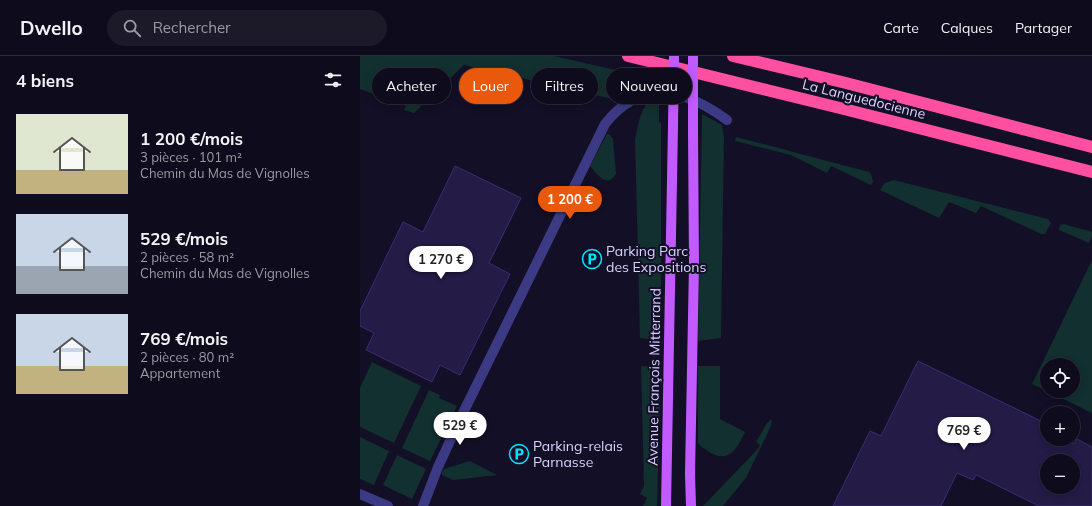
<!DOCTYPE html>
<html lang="fr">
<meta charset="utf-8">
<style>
body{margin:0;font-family:Mulish,sans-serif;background:#1c1929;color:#f1f3f6;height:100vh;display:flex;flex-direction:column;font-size:15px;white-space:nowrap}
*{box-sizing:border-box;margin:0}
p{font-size:13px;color:#9b9ba3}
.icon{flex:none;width:22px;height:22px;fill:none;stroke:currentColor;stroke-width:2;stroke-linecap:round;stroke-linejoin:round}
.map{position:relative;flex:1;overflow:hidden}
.sheet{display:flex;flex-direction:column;background:#0e0b1c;width:360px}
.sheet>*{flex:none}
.guide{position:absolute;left:12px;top:12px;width:380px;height:36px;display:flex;gap:8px}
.tools{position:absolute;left:680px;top:302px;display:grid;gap:8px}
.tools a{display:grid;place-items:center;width:40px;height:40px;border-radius:50%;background:#0e0b1c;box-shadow:0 2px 10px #0003,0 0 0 1px #2e2b3b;font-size:20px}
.price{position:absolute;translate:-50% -34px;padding:0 9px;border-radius:14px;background:#fff;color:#222;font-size:13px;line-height:26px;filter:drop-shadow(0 1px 2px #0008)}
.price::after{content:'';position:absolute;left:50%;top:24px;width:12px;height:9px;margin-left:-6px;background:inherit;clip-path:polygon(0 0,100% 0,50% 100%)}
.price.on{background:#ea580c;color:#fff}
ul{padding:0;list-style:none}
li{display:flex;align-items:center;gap:12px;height:100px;padding:0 16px}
li span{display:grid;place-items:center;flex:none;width:112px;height:80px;border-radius:0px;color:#555}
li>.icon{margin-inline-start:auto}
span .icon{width:48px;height:48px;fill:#fffc;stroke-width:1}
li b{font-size:17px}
h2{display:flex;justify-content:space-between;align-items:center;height:48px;padding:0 16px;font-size:17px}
.chip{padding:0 14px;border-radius:18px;background:#0e0b1c;box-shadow:0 2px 10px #0003,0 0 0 1px #2e2b3b;font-size:14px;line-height:36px}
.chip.on{background:#ea580c;color:#fff}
header{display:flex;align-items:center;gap:24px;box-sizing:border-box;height:56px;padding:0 20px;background:#0e0b1c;border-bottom:1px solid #2e2b3b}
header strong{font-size:19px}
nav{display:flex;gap:22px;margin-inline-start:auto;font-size:14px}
.search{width:280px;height:36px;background:#1c1929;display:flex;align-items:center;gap:10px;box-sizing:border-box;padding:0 14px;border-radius:22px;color:#9b9ba3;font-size:15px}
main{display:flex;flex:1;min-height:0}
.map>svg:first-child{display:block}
.green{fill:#12302f}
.building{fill:#241b47;stroke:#3b2d73;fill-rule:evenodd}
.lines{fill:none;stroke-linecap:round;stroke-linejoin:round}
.minor{stroke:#3d3a85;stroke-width:10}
.major{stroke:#c25bff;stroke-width:10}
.highway{stroke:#ff4fa3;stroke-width:12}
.major-bridge{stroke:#c25bff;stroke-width:10}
.labels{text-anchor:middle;stroke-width:4;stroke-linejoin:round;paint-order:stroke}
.street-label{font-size:14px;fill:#d9d4ff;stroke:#130f26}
.poi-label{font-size:14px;fill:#d9d4ff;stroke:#130f26;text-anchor:start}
</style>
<header>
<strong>Dwello</strong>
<div class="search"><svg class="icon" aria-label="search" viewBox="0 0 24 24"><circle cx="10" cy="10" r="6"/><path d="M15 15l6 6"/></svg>Rechercher</div>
<nav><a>Carte</a><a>Calques</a><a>Partager</a></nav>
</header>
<main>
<section class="sheet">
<h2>4 biens<svg class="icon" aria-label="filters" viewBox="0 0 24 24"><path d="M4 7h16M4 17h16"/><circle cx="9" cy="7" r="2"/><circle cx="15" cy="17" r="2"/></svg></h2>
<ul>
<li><span style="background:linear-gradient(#dfe7d0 70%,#c2b280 0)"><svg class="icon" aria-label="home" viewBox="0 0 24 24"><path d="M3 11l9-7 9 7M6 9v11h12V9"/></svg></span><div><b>1 200 €/mois</b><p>3 pièces · 101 m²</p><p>Chemin du Mas de Vignolles</p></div></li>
<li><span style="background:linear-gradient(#c9d6e8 65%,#9aa5b1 0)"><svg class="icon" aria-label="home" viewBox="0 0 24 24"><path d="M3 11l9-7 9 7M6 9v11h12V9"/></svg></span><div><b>529 €/mois</b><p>2 pièces · 58 m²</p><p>Chemin du Mas de Vignolles</p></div></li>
<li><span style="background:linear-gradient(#c9d6e8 65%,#c2b280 0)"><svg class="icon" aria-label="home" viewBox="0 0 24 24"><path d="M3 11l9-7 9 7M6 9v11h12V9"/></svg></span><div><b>769 €/mois</b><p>2 pièces · 80 m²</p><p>Appartement</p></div></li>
</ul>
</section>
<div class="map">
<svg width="732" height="450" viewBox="0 0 732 450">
<rect width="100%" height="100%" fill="#130f26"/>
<path class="green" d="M 0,0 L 194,0 L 299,24 L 299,30 C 280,34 269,44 248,42 L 104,9 L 54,57 L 44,54 L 46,50 L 0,33 Z
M 291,44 L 299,44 L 299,66 L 301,67 L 301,285 L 280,282 L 275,83 C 278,71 280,52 291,44 Z
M 342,58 L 362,69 L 364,82 L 361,282 L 338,285 Z
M 247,78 L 249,78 L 253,83 L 256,118 C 247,133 237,118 230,110 Z
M 376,81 L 509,116 L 511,118 L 513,126 L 511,129 L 471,110 L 467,117 L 431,99 L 375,85 Z
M 534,124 L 688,163 L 691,167 L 685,178 L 681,178 L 621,150 L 616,157 L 589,146 L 579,162 L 520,134 L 525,127 Z
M 704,168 L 732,176 L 732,180 L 729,187 L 699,174 L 700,169 Z
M 732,204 L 732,357 L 687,335 L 713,335 L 713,309 L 687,309 L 687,335 L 672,328 Z
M 12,306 L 61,330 L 34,387 L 0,371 L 0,332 Z
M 281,310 L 301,311 L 297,450 L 283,450 L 287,442 L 280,438 L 284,430 Z
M 338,310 L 360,310 L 360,363 L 385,376 C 377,393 368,409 348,395 C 344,392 340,391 338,387 Z
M 69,334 L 80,339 L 79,342 L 97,350 L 70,405 L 42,392 Z
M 412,363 L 411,370 L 386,422 L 363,450 L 343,450 L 394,397 L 400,389 L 396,386 L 407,367 Z
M 0,381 L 29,395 L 14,429 L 0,423 Z
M 37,399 L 66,413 L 52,443 L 23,429 Z
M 110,405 L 137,419 L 93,424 L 82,419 L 82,416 L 84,413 Z"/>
<path class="building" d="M 95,110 L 161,142 L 129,207 L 150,218 L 100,319 L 80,309 L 72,326 L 6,294 L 14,277 L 0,270 L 0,255 L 43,166 L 63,176 Z
M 558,305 L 687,368 L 687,383 L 705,383 L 714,388 L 717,383 L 732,391 L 732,450 L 679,450 L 616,419 L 613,424 L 597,417 L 581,450 L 473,450 L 510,375 L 521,380 ZM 687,405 L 713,405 L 713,431 L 687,431 Z"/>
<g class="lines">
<path class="minor" d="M 0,438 L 28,450
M 63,450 L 78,411 L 102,359 L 245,68 C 281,22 325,33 367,64"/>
<path class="major" d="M 306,450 L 313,70
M 331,450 L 330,418 L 334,208 L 333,75"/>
<path class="highway" d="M 268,0 L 480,52 L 732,116
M 373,0 L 486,27 L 732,91"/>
<path class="major-bridge" d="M 313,70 L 314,0
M 333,75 L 333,0"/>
</g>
<defs>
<g id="parking-ring" transform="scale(1)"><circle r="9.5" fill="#130f26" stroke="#00e5ff" stroke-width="1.5"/><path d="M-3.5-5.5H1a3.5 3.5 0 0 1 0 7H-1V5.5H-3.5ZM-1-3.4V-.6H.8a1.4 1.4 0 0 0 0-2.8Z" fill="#00e5ff"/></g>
</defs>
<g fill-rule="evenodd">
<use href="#parking-ring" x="232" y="203"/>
<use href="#parking-ring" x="159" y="398"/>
</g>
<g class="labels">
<g class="street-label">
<text transform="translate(504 43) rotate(14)" y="5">La Languedocienne</text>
<text transform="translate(294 321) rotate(-89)" y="5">Avenue François Mitterrand</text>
</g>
<g class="poi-label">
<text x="246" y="200">Parking Parc<tspan x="246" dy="16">des Expositions</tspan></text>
<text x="173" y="395">Parking-relais<tspan x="173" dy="16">Parnasse</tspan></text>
</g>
</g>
</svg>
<div class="tools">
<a><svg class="icon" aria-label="locate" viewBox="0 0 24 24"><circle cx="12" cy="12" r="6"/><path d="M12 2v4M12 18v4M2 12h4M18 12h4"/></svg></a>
<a>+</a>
<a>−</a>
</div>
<b class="price on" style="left:210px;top:164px">1 200 €</b>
<b class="price" style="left:81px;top:224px">1 270 €</b>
<b class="price" style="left:100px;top:390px">529 €</b>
<b class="price" style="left:604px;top:395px">769 €</b>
<div class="guide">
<a class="chip">Acheter</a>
<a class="chip on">Louer</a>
<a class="chip">Filtres</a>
<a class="chip">Nouveau</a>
</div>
</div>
</main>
